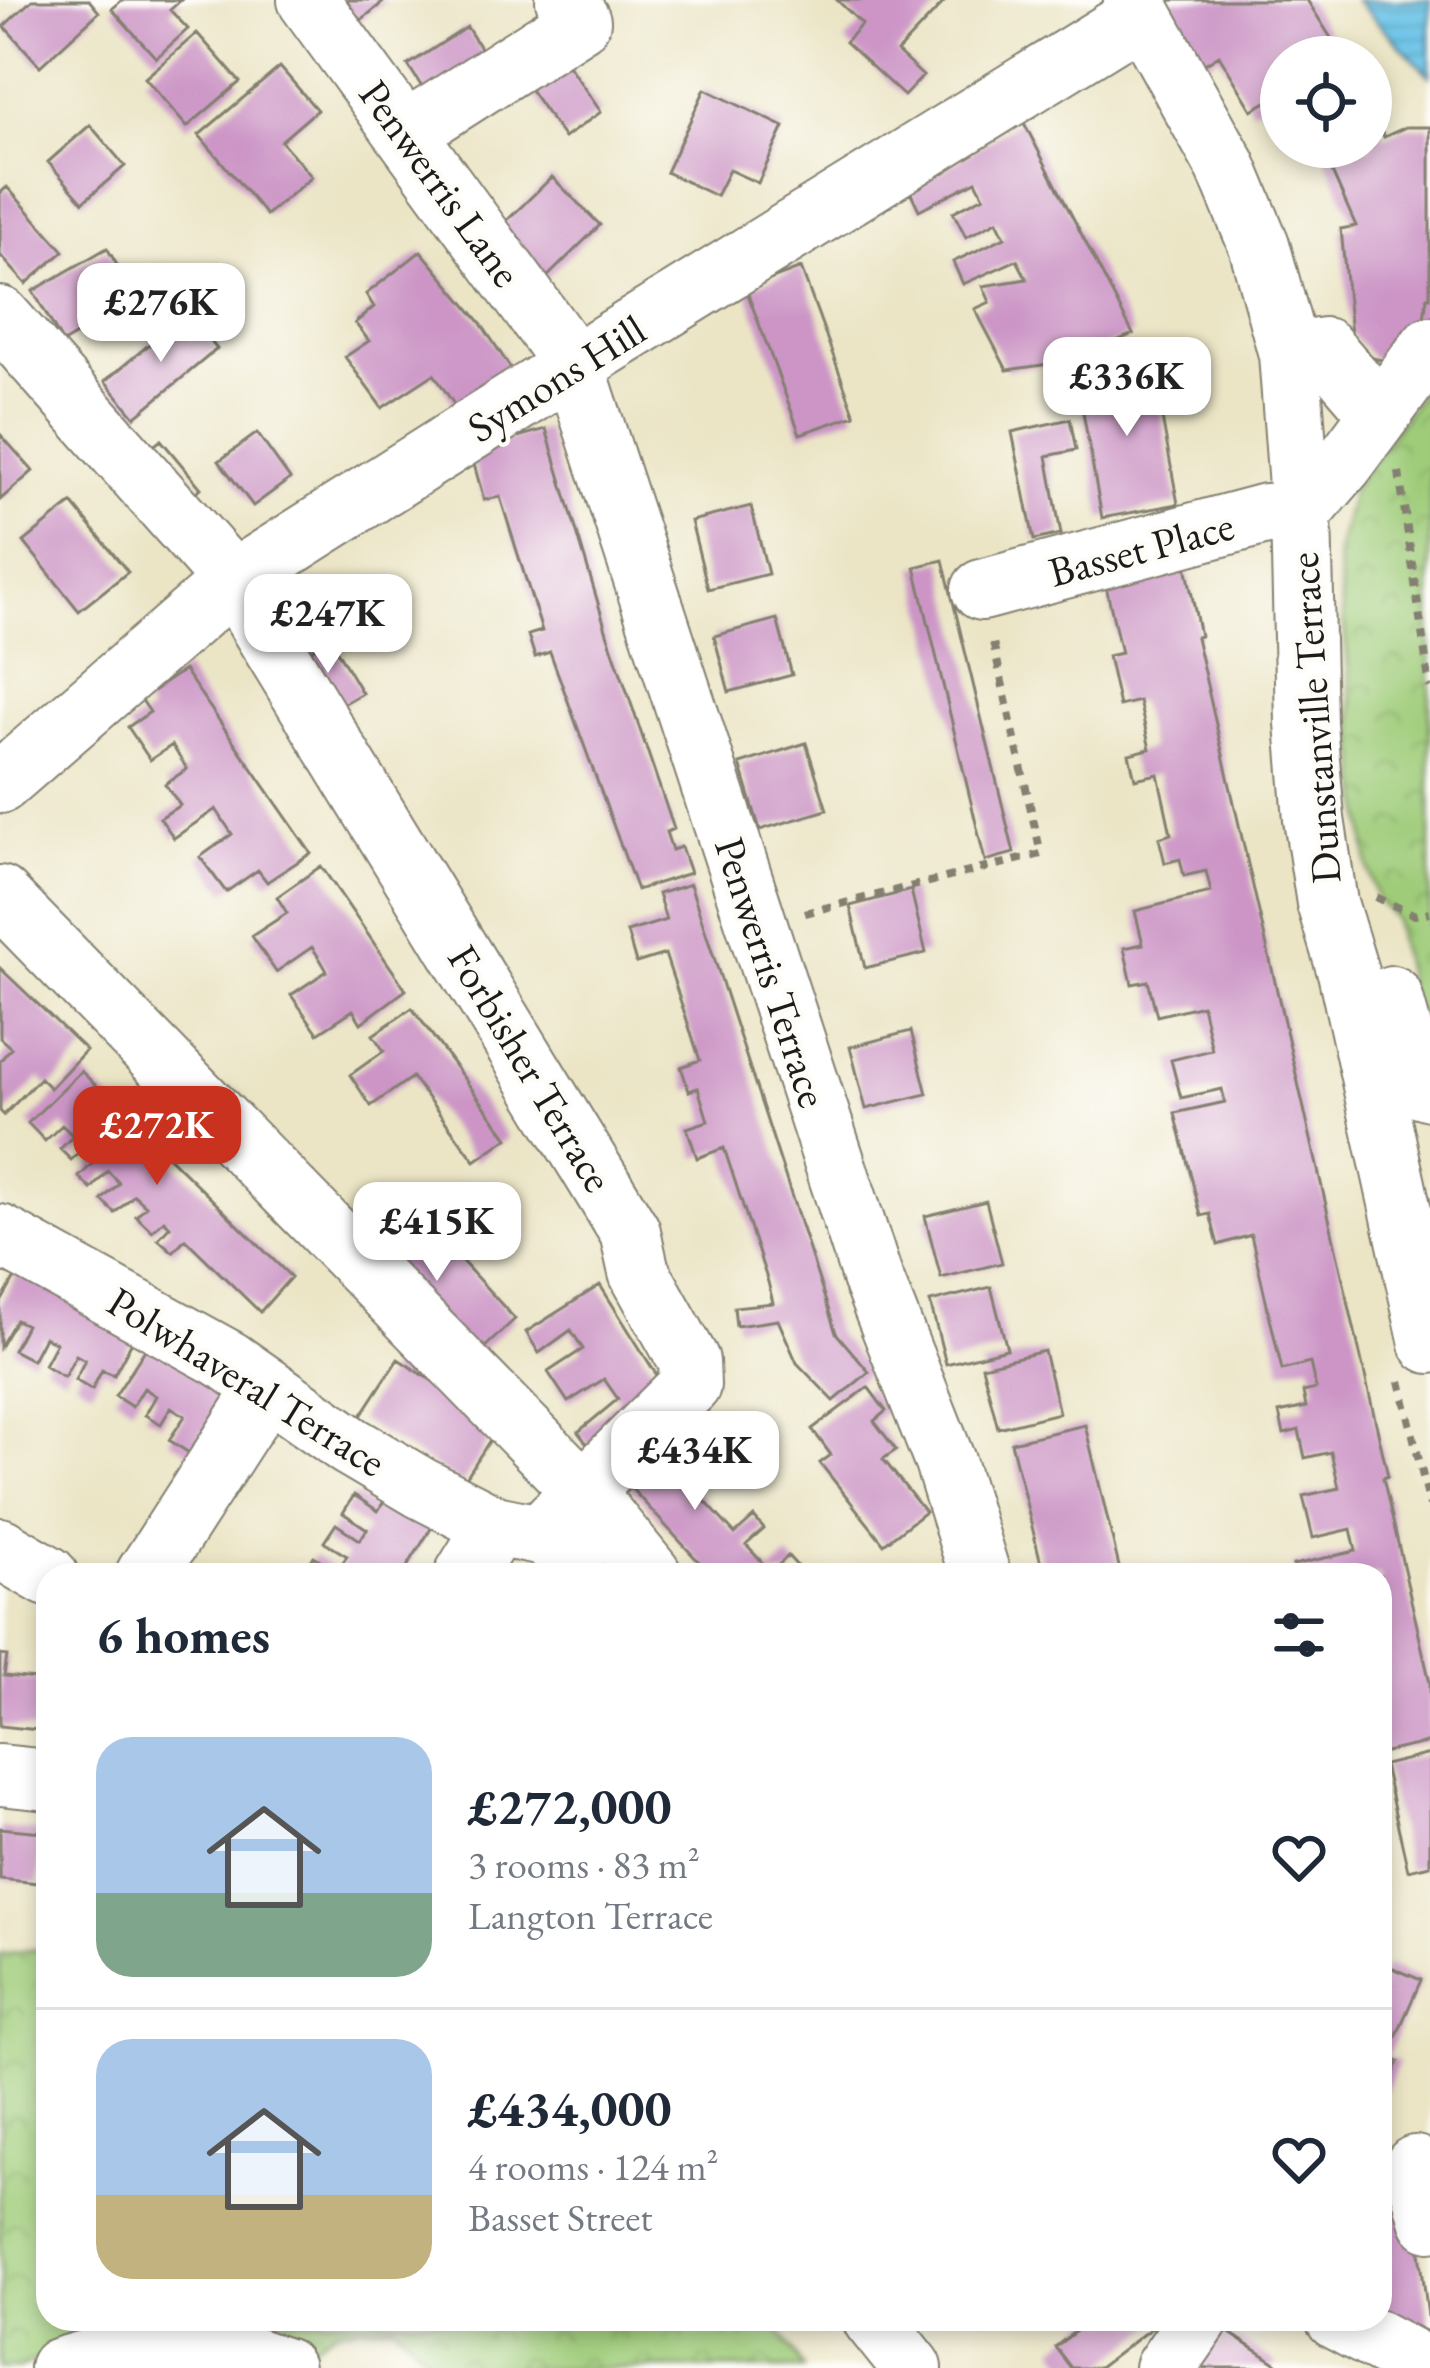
<!DOCTYPE html>
<meta charset="utf-8">
<style>
body{margin:0;font-family:"EB Garamond",serif;background:#f2f2f3;color:#1f2937;height:100vh;display:flex;flex-direction:column;font-size:45px;white-space:nowrap}
*{box-sizing:border-box;margin:0}
p{font-size:39px;color:#747a83}
.icon{flex:none;width:66px;height:66px;fill:none;stroke:currentColor;stroke-width:2;stroke-linecap:round;stroke-linejoin:round}
.map{position:relative;flex:1;overflow:hidden}
.side{position:absolute;left:36px;top:1563px;width:1356px;height:768px;display:flex;flex-direction:column;background:#fff;border-radius:36px;box-shadow:0 6px 18px #0003}
.side>*{flex:none}
.controls{position:absolute;left:1260px;top:36px;display:grid;gap:24px}
.controls a{display:grid;place-items:center;width:132px;height:132px;border-radius:50%;background:#fff;box-shadow:0 6px 18px #0003;font-size:60px}
.price{position:absolute;translate:-50% -102px;padding:0 27px;border-radius:24px;background:#fff;color:#222;font-size:39px;line-height:78px;filter:drop-shadow(0 3px 6px #0008)}
.price::after{content:'';position:absolute;left:50%;top:72px;width:36px;height:27px;margin-left:-18px;background:inherit;clip-path:polygon(0 0,100% 0,50% 100%)}
.price.on{background:#c8321e;color:#fff}
ul{padding:0;list-style:none}
li{display:flex;align-items:center;gap:36px;height:300px;padding:0 60px}
li+li{border-top:3px solid #e0e1e3}
li span{display:grid;place-items:center;flex:none;width:336px;height:240px;border-radius:36px;color:#555}
li>.icon{margin-inline-start:auto}
span .icon{width:144px;height:144px;fill:#fffc;stroke-width:1}
li b{font-size:51px}
h2{display:flex;justify-content:space-between;align-items:center;height:144px;padding:0 60px;font-size:51px}
.map>svg:first-child{display:block}
.park{fill:url(#park-crowns);stroke:#5e744a;stroke-width:3}
.water{fill:url(#water-rules);stroke:#447082;stroke-width:3}
.building{fill:#cc95c6}
.lines{fill:none;stroke-linecap:round;stroke-linejoin:round}
.minor-casing{stroke:#848071;stroke-width:64}
.path{stroke:#848071;stroke-width:8;stroke-dasharray:9 9;stroke-linecap:butt}
.minor{stroke:#fff;stroke-width:60}
.labels{text-anchor:middle;stroke-width:9;stroke-linejoin:round;paint-order:stroke}
.street-label{font-size:42px;fill:#1c1c1c;stroke:#fdfcf7}
</style>
<div class="map">
<svg width="1430" height="2368" viewBox="0 0 1430 2368">
<defs>
<pattern id="park-crowns" width="20" height="18" patternUnits="userSpaceOnUse" patternTransform="scale(3)"><rect width="20" height="18" fill="#9fcc79"/><path d="M2 6a3 3 0 1 1 6 0M12 15a3 3 0 1 1 6 0" fill="none" stroke="#88af68"/></pattern>
<pattern id="water-rules" width="6" height="5" patternUnits="userSpaceOnUse" patternTransform="scale(3)"><rect width="6" height="5" fill="#6bc3e8"/><path d="M0 2.5h6" fill="none" stroke="#5ca7c6"/></pattern>
</defs>
<rect width="100%" height="100%" fill="#fdfcf7"/>
<filter id="ink" filterUnits="userSpaceOnUse"><feTurbulence type="fractalNoise" baseFrequency=".00833" numOctaves="2"/><feDisplacementMap in="SourceGraphic" scale="24" xChannelSelector="R" yChannelSelector="G"/><feConvolveMatrix kernelMatrix="1 2 1 2 8 2 1 2 1" color-interpolation-filters="sRGB"/></filter>
<filter id="wash" filterUnits="userSpaceOnUse"><feTurbulence type="fractalNoise" baseFrequency=".004" numOctaves="4" result="noise"/><feDisplacementMap in="SourceGraphic" scale="48" xChannelSelector="R" yChannelSelector="G"/><feGaussianBlur stdDeviation="2.7" result="paint"/><feColorMatrix in="noise" values="0 0 0 0 0 0 0 0 0 0 0 0 0 0 0 0 0 1.4 0 .05"/><feComposite in="paint" operator="in"/></filter>
<g filter="url(#wash)">
<rect width="100%" height="100%" fill="#ebe5c6"/>
<path class="park" d="M 1430,381 L 1430,1040 L 1419,1042 L 1394,918 L 1377,899 L 1368,867 L 1337,553 L 1353,488 Z
M 48,1948 L 48,2319 L 773,2319 L 803,2368 L 438,2368 L 394,2324 L 337,2329 L 292,2359 L 104,2331 L 19,2368 L 0,2368 L 0,1954 Z"/>
<path class="water" d="M 1356,0 L 1430,0 L 1430,76 Z"/>
<g id="blocks">
<path class="building" d="M 32,0 L 89,0 L 99,12 L 40,66 L 4,26 Z
M 122,0 L 181,0 L 170,10 L 188,29 L 156,58 L 112,9 Z
M 335,0 L 386,0 L 355,25 Z
M 837,0 L 946,0 L 897,52 L 923,76 L 904,96 L 845,42 L 862,24 Z
M 1164,0 L 1307,0 L 1343,57 L 1281,57 L 1281,94 L 1252,110 L 1219,55 L 1203,65 Z
M 467,27 L 493,69 L 434,106 L 408,65 Z
M 197,33 L 240,82 L 187,127 L 145,78 Z
M 561,55 L 601,112 L 564,138 L 524,81 Z
M 280,67 L 317,110 L 281,141 L 312,177 L 266,215 L 199,135 Z
M 705,89 L 784,127 L 758,183 L 729,170 L 716,196 L 666,172 Z
M 1371,108 L 1384,137 L 1406,127 L 1430,127 L 1430,297 L 1427,297 L 1423,325 L 1398,363 L 1372,358 L 1351,334 L 1341,229 L 1356,226 L 1321,147 L 1371,147 Z
M 1022,119 L 1133,334 L 1070,361 L 1007,370 L 975,309 L 990,302 L 983,286 L 1027,279 L 1017,260 L 963,284 L 953,262 L 1005,237 L 997,221 L 966,237 L 953,212 L 984,196 L 976,181 L 919,210 L 910,191 Z
M 90,125 L 125,166 L 83,202 L 48,162 Z
M 552,177 L 600,225 L 540,284 L 492,235 Z
M 7,187 L 64,251 L 26,284 L 0,255 L 0,193 Z
M 107,248 L 137,299 L 63,343 L 33,291 Z
M 421,251 L 480,322 L 513,372 L 457,409 L 434,374 L 382,408 L 345,357 L 369,341 L 355,323 L 374,307 L 366,294 Z
M 801,268 L 855,415 L 800,434 L 746,289 Z
M 187,313 L 217,349 L 135,417 L 105,381 Z
M 1151,359 L 1178,504 L 1102,518 L 1076,373 Z
M 1070,419 L 1076,450 L 1047,456 L 1061,534 L 1034,540 L 1012,432 Z
M 546,429 L 607,633 L 674,829 L 666,832 L 672,850 L 681,847 L 690,873 L 637,890 L 550,652 L 535,657 L 528,635 L 542,631 L 500,497 L 484,500 L 470,450 Z
M 257,433 L 290,479 L 253,506 L 219,461 Z
M 0,434 L 33,471 L 0,500 Z
M 161,440 L 201,488 L 176,509 L 136,460 Z
M 72,503 L 128,572 L 79,611 L 24,542 Z
M 751,506 L 768,574 L 708,589 L 691,521 Z
M 943,560 L 1014,853 L 985,861 L 915,567 Z
M 1185,560 L 1200,636 L 1196,637 L 1388,1476 L 1383,1478 L 1430,1683 L 1430,1742 L 1381,1753 L 1380,1575 L 1296,1575 L 1293,1565 L 1356,1551 L 1351,1529 L 1313,1538 L 1303,1496 L 1339,1488 L 1331,1452 L 1305,1458 L 1299,1430 L 1284,1434 L 1279,1413 L 1306,1407 L 1303,1392 L 1316,1389 L 1310,1363 L 1282,1370 L 1251,1235 L 1218,1245 L 1210,1214 L 1201,1216 L 1175,1113 L 1225,1102 L 1222,1089 L 1181,1098 L 1171,1060 L 1212,1050 L 1202,1005 L 1157,1016 L 1148,981 L 1132,984 L 1124,948 L 1143,944 L 1135,911 L 1211,892 L 1206,871 L 1184,876 L 1180,859 L 1165,863 L 1159,838 L 1171,834 L 1158,774 L 1135,779 L 1129,754 L 1150,749 L 1139,701 L 1119,706 L 1108,656 L 1121,653 L 1104,577 Z
M 777,619 L 792,675 L 729,692 L 714,636 Z
M 330,639 L 362,693 L 326,714 L 294,660 Z
M 184,670 L 311,853 L 267,882 L 258,870 L 226,892 L 200,857 L 232,834 L 216,809 L 174,838 L 160,818 L 180,805 L 165,784 L 187,769 L 172,745 L 150,760 L 128,727 L 150,712 L 141,699 Z
M 806,743 L 827,810 L 760,830 L 740,764 Z
M 321,866 L 406,990 L 361,1023 L 353,1010 L 318,1033 L 291,995 L 327,971 L 320,959 L 312,947 L 276,972 L 252,936 L 287,913 L 277,897 Z
M 690,884 L 836,1333 L 869,1372 L 834,1401 L 797,1363 L 778,1320 L 736,1326 L 734,1307 L 773,1303 L 768,1282 L 724,1148 L 697,1158 L 687,1128 L 708,1121 L 698,1088 L 689,1091 L 681,1067 L 700,1060 L 665,954 L 636,963 L 627,932 L 666,920 L 658,894 Z
M 911,890 L 926,953 L 865,968 L 850,906 Z
M 0,968 L 86,1050 L 50,1088 L 40,1078 L 4,1115 L 0,1111 L 0,1061 L 11,1048 L 0,1038 Z
M 412,1008 L 508,1138 L 475,1161 L 412,1077 L 371,1106 L 350,1075 L 384,1051 L 373,1035 Z
M 911,1031 L 927,1094 L 866,1109 L 850,1047 Z
M 81,1071 L 291,1277 L 260,1312 L 185,1239 L 173,1252 L 158,1239 L 170,1226 L 164,1220 L 152,1231 L 136,1216 L 146,1206 L 134,1195 L 115,1213 L 102,1200 L 119,1183 L 108,1171 L 91,1189 L 79,1177 L 98,1158 L 86,1146 L 71,1160 L 60,1149 L 73,1136 L 62,1125 L 45,1141 L 28,1123 Z
M 986,1201 L 1002,1263 L 941,1278 L 925,1216 Z
M 414,1209 L 515,1319 L 468,1363 L 357,1246 L 385,1220 L 392,1226 Z
M 21,1267 L 137,1332 L 114,1375 L 102,1370 L 92,1390 L 75,1380 L 85,1360 L 76,1355 L 64,1377 L 44,1365 L 56,1343 L 44,1337 L 32,1360 L 13,1350 L 26,1325 L 16,1320 L 0,1347 L 0,1304 Z
M 600,1285 L 666,1390 L 596,1456 L 578,1432 L 618,1399 L 604,1379 L 568,1402 L 548,1372 L 583,1349 L 571,1330 L 539,1353 L 526,1332 Z
M 991,1287 L 1007,1349 L 946,1364 L 930,1302 Z
M 152,1339 L 245,1399 L 219,1439 L 204,1429 L 189,1453 L 169,1440 L 185,1416 L 171,1407 L 161,1424 L 145,1415 L 156,1396 L 144,1388 L 132,1407 L 115,1396 Z
M 1044,1351 L 1059,1413 L 998,1428 L 982,1366 Z
M 398,1359 L 500,1424 L 462,1484 L 359,1419 Z
M 868,1387 L 886,1411 L 874,1421 L 896,1450 L 883,1459 L 925,1512 L 884,1544 L 820,1463 L 831,1455 L 812,1429 Z
M 1085,1425 L 1121,1575 L 1044,1575 L 1011,1442 Z
M 690,1435 L 709,1455 L 684,1478 L 735,1534 L 754,1517 L 764,1529 L 746,1545 L 771,1572 L 788,1556 L 798,1567 L 789,1575 L 711,1575 L 619,1475 L 652,1444 L 666,1458 Z
M 354,1495 L 378,1511 L 386,1498 L 432,1527 L 402,1575 L 310,1575 L 304,1571 L 314,1556 L 337,1571 L 347,1556 L 324,1542 L 336,1524 L 360,1540 L 367,1529 L 343,1513 Z
M 0,1655 L 7,1656 L 4,1676 L 48,1680 L 48,1731 L 0,1726 Z
M 1430,1754 L 1430,1865 L 1408,1870 L 1384,1765 Z
M 0,1828 L 43,1832 L 38,1883 L 0,1879 Z
M 1386,1965 L 1421,1980 L 1387,2057 L 1399,2062 L 1380,2103 L 1380,1977 Z
M 1380,2172 L 1412,2188 L 1430,2333 L 1380,2309 Z
M 1088,2319 L 1163,2319 L 1099,2368 L 1071,2368 L 1055,2347 L 1089,2321 Z
M 1216,2324 L 1277,2364 L 1274,2368 L 1189,2368 Z"/>
</g>
</g>
<g filter="url(#ink)">
<use href="#blocks" fill-opacity="0" stroke="#848071" stroke-width="3"/>
<g class="lines">
<g class="minor-casing">
<path id="minor" d="M 308,0 L 574,365 L 872,1277 L 945,1462 L 980,1575
M 1134,0 L 1226,166 L 1259,245 L 1289,354 L 1301,513 L 1306,723 L 1314,819 L 1327,903 L 1348,972 L 1430,1343
M 405,133 L 580,21 L 566,0
M 0,317 L 233,581 L 630,1232 L 639,1272 L 689,1361 L 690,1385 L 539,1535
M 1289,354 L 1324,348 L 1380,413
M 1301,513 L 1344,463 L 1430,347
M 982,590 L 1266,514 L 1301,513
M 0,783 L 233,581 L 574,365 L 1142,14
M 0,896 L 583,1491 L 651,1575
M 1392,996 L 1417,1086 L 1430,1090
M 0,1235 L 229,1361 L 350,1446 L 421,1488 L 495,1526 L 539,1535 L 576,1549
M 0,1548 L 48,1576
M 146,1575 L 267,1388
M 465,1575 L 495,1526
M 0,1775 L 48,1780
M 1415,2166 L 1430,2221
M 873,2319 L 912,2368
M 1336,2319 L 1428,2368
M 60,2368 L 134,2347 L 213,2345 L 283,2368
M 1165,2368 L 1199,2319"/>
</g>
<path class="path" d="M 1399,472 L 1430,688
M 1376,897 L 1415,915 L 1430,912
M 805,913 L 1041,854 L 992,638
M 1400,1381 L 1430,1506"/>
<use href="#minor" class="minor"/>
</g>
</g>
<g class="labels">
<g class="street-label">
<text transform="translate(441 183) rotate(54)" y="15">Penwerris Lane</text>
<text transform="translate(556 378) rotate(-32)" y="15">Symons Hill</text>
<text transform="translate(1141 548) rotate(-15)" y="15">Basset Place</text>
<text transform="translate(1314 718) rotate(-94)" y="15">Dunstanville Terrace</text>
<text transform="translate(772 972) rotate(72)" y="15">Penwerris Terrace</text>
<text transform="translate(531 1068) rotate(59)" y="15">Forbisher Terrace</text>
<text transform="translate(247 1381) rotate(32)" y="15">Polwhaveral Terrace</text>
</g>
</g>
</svg>
<div class="controls">
<a><svg class="icon" aria-label="locate" viewBox="0 0 24 24"><circle cx="12" cy="12" r="6"/><path d="M12 2v4M12 18v4M2 12h4M18 12h4"/></svg></a>
</div>
<b class="price" style="left:161px;top:365px">£276K</b>
<b class="price" style="left:1127px;top:439px">£336K</b>
<b class="price" style="left:328px;top:676px">£247K</b>
<b class="price on" style="left:157px;top:1188px">£272K</b>
<b class="price" style="left:437px;top:1284px">£415K</b>
<b class="price" style="left:695px;top:1513px">£434K</b>
<section class="side">
<h2>6 homes<svg class="icon" aria-label="filters" viewBox="0 0 24 24"><path d="M4 7h16M4 17h16"/><circle cx="9" cy="7" r="2"/><circle cx="15" cy="17" r="2"/></svg></h2>
<ul>
<li><span style="background:linear-gradient(#a9c7e8 65%,#7fa58c 0)"><svg class="icon" aria-label="home" viewBox="0 0 24 24"><path d="M3 11l9-7 9 7M6 9v11h12V9"/></svg></span><div><b>£272,000</b><p>3 rooms · 83 m²</p><p>Langton Terrace</p></div><svg class="icon" aria-label="heart" viewBox="0 0 24 24"><path d="M12 20l-8-8c-3-5 5-10 8-4 3-6 11-1 8 4z"/></svg></li>
<li><span style="background:linear-gradient(#a9c7e8 65%,#c2b280 0)"><svg class="icon" aria-label="home" viewBox="0 0 24 24"><path d="M3 11l9-7 9 7M6 9v11h12V9"/></svg></span><div><b>£434,000</b><p>4 rooms · 124 m²</p><p>Basset Street</p></div><svg class="icon" aria-label="heart" viewBox="0 0 24 24"><path d="M12 20l-8-8c-3-5 5-10 8-4 3-6 11-1 8 4z"/></svg></li>
</ul>
</section>
</div>
